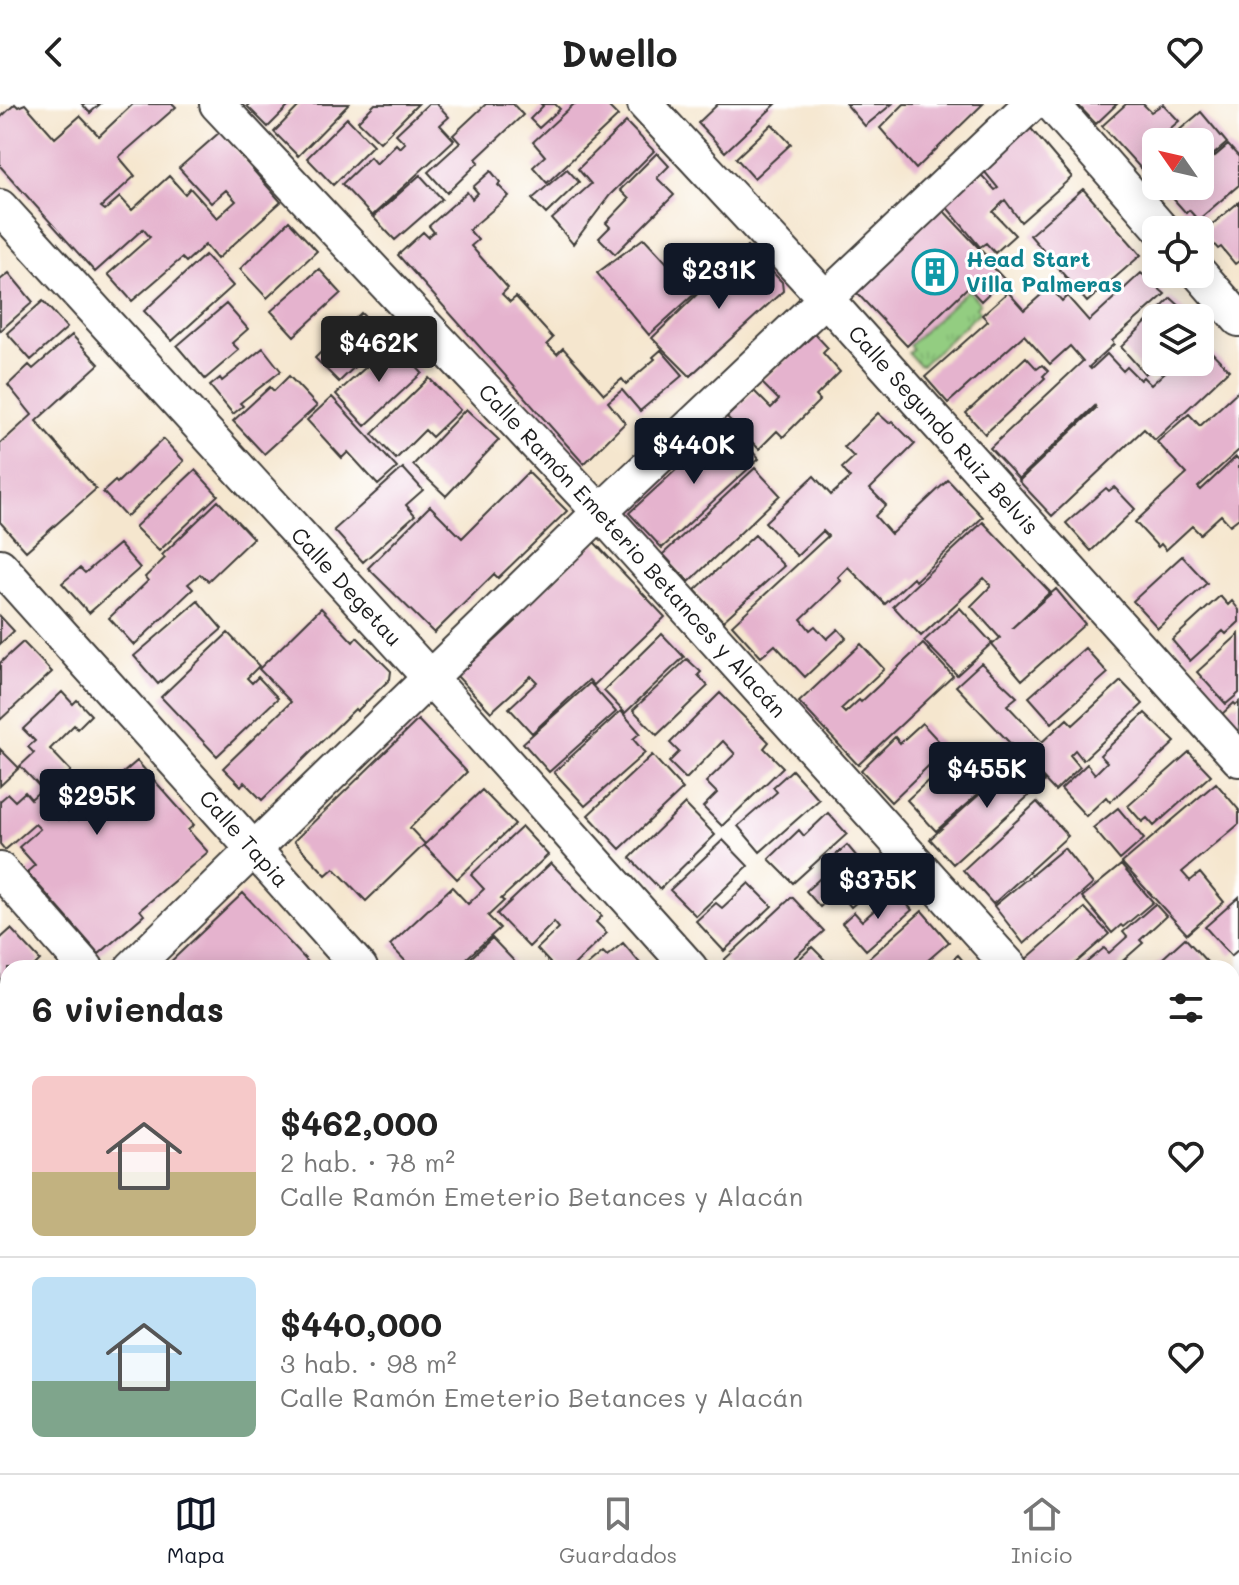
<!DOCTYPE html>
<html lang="es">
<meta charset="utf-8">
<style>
body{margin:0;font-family:Mali,sans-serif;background:#f6f6f6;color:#222;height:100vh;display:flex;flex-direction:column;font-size:30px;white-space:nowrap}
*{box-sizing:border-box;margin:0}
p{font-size:26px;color:#767676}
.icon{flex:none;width:44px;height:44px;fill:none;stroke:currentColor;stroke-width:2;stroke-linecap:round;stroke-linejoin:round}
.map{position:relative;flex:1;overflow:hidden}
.panel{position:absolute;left:0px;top:856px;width:1240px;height:514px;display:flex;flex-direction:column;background:#fff;border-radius:24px 24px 0 0;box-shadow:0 4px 20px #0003}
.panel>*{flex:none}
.needle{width:52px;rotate:304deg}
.tools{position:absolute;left:1142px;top:24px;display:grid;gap:16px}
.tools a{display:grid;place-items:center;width:72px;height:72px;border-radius:12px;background:#fff;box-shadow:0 4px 20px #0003;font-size:40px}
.price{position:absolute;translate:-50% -68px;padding:0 18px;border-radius:8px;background:#111827;color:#fff;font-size:26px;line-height:52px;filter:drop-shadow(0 2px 4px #0008)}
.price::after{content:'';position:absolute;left:50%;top:48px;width:24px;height:18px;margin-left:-12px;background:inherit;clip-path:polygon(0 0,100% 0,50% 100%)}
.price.active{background:#222;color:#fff}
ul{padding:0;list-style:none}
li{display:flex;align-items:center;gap:24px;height:200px;padding:0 32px}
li+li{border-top:2px solid #e0e0e0}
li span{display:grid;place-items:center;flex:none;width:224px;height:160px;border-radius:12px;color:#555}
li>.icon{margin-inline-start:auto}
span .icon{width:96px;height:96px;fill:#fffc;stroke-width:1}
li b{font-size:34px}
h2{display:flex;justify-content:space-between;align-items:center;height:96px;padding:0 32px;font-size:34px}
header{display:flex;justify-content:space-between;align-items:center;height:104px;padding:0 32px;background:#fff;font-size:36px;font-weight:700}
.tabs{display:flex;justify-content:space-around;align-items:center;height:112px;border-top:2px solid #e0e0e0;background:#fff;font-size:22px;color:#767676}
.tabs a{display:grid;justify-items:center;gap:4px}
.tabs .active{color:#111827}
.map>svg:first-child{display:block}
.park{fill:url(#park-tufts);stroke:#58744e;stroke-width:2}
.building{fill:#e5b3ce}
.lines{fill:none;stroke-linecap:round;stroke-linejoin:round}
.street-casing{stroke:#3d3a37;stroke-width:38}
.street{stroke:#fff;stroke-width:34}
.labels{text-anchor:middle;stroke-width:6;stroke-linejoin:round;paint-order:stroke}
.culture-label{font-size:22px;font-weight:bold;fill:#0d838f;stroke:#fff;text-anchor:start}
.street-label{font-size:22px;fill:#1c1c1c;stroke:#fff}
</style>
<header><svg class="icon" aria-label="back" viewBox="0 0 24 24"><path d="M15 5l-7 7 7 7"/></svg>Dwello<svg class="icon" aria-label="heart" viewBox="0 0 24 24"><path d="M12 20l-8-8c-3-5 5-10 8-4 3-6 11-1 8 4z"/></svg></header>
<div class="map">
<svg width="1239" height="1369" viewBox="0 0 1239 1369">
<defs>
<pattern id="park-tufts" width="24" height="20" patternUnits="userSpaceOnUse" patternTransform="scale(2)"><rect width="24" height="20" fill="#93cd81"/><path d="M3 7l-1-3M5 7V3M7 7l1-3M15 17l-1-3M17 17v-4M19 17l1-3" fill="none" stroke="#7eaf6f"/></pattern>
</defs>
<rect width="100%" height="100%" fill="#fff"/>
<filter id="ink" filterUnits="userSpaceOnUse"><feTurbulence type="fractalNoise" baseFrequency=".0125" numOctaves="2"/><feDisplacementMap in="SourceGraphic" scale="16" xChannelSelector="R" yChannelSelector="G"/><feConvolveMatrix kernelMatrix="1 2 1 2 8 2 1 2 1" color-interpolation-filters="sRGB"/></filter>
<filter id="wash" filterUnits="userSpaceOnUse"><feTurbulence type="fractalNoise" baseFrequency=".006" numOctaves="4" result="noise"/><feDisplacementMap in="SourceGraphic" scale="32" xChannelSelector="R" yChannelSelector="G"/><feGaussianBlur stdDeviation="1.8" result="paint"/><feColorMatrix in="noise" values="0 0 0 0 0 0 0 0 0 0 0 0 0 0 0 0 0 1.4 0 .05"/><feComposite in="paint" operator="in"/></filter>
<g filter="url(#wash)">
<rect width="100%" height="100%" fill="#f5e6ce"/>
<path class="park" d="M 968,186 L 980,199 L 976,203 L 980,208 L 922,261 L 919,261 L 908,249 L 912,245 L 909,241 Z"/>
<g id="blocks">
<path class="building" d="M 15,0 L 18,3 L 25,0 L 55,34 L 80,12 L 99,32 L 133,0 L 173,0 L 176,3 L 119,53 L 135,72 L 101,103 L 105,106 L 120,93 L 132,106 L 169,72 L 185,90 L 190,84 L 217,114 L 236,97 L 226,86 L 211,99 L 179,64 L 220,28 L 281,98 L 217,155 L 205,141 L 186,158 L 182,154 L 132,197 L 108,170 L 150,133 L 143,125 L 95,168 L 0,62 L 0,14 Z
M 82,0 L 100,0 L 90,9 Z
M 249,0 L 291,0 L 268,23 L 247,2 Z
M 301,0 L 349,0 L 298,52 L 274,28 Z
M 375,0 L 418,0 L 380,38 L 358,17 Z
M 428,0 L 437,0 L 449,13 L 440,21 L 454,36 L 372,112 L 342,80 L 370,53 L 376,60 L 396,40 L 400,44 L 405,39 L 396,30 Z
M 486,0 L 513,0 L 523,11 L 476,55 L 479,58 L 447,89 L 428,68 L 460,39 L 453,31 Z
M 541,0 L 555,0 L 560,5 L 539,24 L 530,15 L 543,2 Z
M 574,0 L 606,0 L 618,12 L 547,79 L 533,63 L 545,52 L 533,38 Z
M 718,0 L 776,0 L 725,48 L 698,19 Z
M 846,0 L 892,0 L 865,22 Z
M 904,0 L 983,0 L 916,65 L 880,24 Z
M 1077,0 L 1117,0 L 1096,20 Z
M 1126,0 L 1143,0 L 1151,8 L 1163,0 L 1179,17 L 1159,34 L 1163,38 L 1156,38 L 1156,81 L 1102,22 Z
M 1201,8 L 1227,39 L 1200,62 L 1200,38 L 1165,38 Z
M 347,14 L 373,41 L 333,81 L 307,54 Z
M 626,18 L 654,47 L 610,91 L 573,140 L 552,115 L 591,80 L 578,65 Z
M 772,20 L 791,40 L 754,74 L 736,54 Z
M 1028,21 L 1072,73 L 1021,118 L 1005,96 L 993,108 L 1015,131 L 995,149 L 986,139 L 980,143 L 940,95 L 974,63 L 995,86 L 998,84 L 980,62 Z
M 1228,41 L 1239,53 L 1239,81 L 1198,116 L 1189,106 L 1186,109 L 1170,91 L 1181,82 L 1200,82 L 1200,65 Z
M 657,49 L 669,62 L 657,74 L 674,91 L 615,150 L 599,134 L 610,123 L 606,119 L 629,95 L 620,86 Z
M 567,65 L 579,78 L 546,110 L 532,95 Z
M 491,67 L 500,78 L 498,81 L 509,92 L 469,126 L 478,136 L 471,142 L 508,184 L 502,190 L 510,198 L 516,193 L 553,234 L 547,240 L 557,250 L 563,244 L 604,290 L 622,275 L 626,280 L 655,255 L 653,253 L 661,246 L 683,271 L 640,307 L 622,286 L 608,298 L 625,319 L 584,360 L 398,151 L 423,128 L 428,133 L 434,128 L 429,122 L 467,88 L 472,95 L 478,89 L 473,83 Z
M 420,71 L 442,95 L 395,136 L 373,113 Z
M 1157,82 L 1176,82 L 1166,91 Z
M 1083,85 L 1141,151 L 1087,198 L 1030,131 Z
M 1239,98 L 1239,157 L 1235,160 L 1221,143 L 1218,145 L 1203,128 Z
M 941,104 L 992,158 L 990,160 L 1004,175 L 981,197 L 968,183 L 907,242 L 854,186 Z
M 289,117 L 317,147 L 267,194 L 240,165 Z
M 644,134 L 668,160 L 682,147 L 710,176 L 649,231 L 597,169 Z
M 747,142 L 782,178 L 783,187 L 690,272 L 652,234 Z
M 205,151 L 233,182 L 172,237 L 144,207 Z
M 319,165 L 341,189 L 294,232 L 271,207 Z
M 9,169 L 33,198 L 0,227 L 0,176 Z
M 1141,169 L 1165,190 L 1112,237 L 1114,240 L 1089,263 L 1091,265 L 1107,250 L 1123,267 L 1127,263 L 1140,276 L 1143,273 L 1151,281 L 1176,258 L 1200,258 L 1200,236 L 1229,266 L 1155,336 L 1144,325 L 1052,412 L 1019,377 L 1096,304 L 1095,302 L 1019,375 L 990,344 L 1083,257 L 1070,242 L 1050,260 L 1024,231 L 948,299 L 925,273 L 988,217 L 982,211 L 1008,188 L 1024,206 L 1050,183 L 1062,197 L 1067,192 L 1089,217 Z
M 1171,194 L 1193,214 L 1156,214 L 1156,258 L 1159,258 L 1145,270 L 1121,243 Z
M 43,197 L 67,224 L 31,256 L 7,229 Z
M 226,200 L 248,225 L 232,239 L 239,246 L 205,275 L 177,242 Z
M 361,209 L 385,233 L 339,278 L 315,254 Z
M 815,230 L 828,244 L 823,249 L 840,268 L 816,292 L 820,296 L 783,333 L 777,327 L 759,345 L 727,313 L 754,287 L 771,304 L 779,296 L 761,278 Z
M 72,231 L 99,260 L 36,317 L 96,385 L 26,447 L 0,418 L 0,340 L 32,311 L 8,281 L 29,261 L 33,265 Z
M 394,238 L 422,269 L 365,322 L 336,290 Z
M 263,244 L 281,267 L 240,299 L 243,302 L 233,310 L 210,282 L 220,274 L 222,277 Z
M 1026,253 L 1037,265 L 1042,261 L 1048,267 L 1043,272 L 1045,274 L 985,330 L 966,309 Z
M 289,272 L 317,302 L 264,350 L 233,317 L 270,283 L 274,287 Z
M 429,274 L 460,306 L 432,333 L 425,326 L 396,355 L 372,330 Z
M 1239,286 L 1239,346 L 1198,383 L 1201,386 L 1236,353 L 1239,356 L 1239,414 L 1230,421 L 1221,411 L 1200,430 L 1192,422 L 1166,446 L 1161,440 L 1158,443 L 1135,418 L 1187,370 L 1157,338 L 1189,310 L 1200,322 Z
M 332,293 L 397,364 L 378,381 L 348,348 L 342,354 L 307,316 Z
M 466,305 L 499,336 L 446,392 L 413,361 Z
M 878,309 L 889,319 L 892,317 L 915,340 L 870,385 L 886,401 L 875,412 L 891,430 L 948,376 L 983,413 L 915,477 L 913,474 L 885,500 L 848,463 L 838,473 L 841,477 L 801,515 L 810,526 L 815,522 L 827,535 L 838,525 L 846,534 L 805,573 L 775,541 L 761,553 L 732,521 L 828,432 L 823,427 L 797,452 L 765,418 L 814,372 L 831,391 L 850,374 L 842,364 L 854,353 L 844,343 Z
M 727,319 L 759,355 L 662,444 L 629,409 Z
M 163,335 L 184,357 L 126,413 L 103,388 L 115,377 L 117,379 Z
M 403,364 L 423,386 L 406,401 L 415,411 L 363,458 L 334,426 Z
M 755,364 L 780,391 L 689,478 L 663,450 Z
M 195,366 L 218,391 L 159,447 L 135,423 Z
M 528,368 L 567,407 L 498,474 L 494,470 L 434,529 L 368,464 L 430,402 L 462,434 Z
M 1114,383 L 1135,405 L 1091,447 L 1066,419 L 1106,384 L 1109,387 Z
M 218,397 L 253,434 L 208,477 L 200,470 L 188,480 L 193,485 L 134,541 L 109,514 L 148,477 L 145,473 L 165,454 L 162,451 Z
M 983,418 L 1050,488 L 1012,524 L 1056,485 L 1085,520 L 1022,576 L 992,541 L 1000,534 L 971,502 L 991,482 L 984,474 L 921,532 L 893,502 Z
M 755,431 L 784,462 L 723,517 L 695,486 Z
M 594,438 L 665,513 L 594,581 L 589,576 L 532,629 L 509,604 L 537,578 L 531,572 L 491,608 L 457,572 L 516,517 L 513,514 Z
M 119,440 L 140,464 L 89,509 L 62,479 L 80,464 L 85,469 Z
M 1182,452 L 1207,479 L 1158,524 L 1133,497 Z
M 1220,492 L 1228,501 L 1232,497 L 1239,506 L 1239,518 L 1226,530 L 1223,527 L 1190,557 L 1172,536 Z
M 198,497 L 222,525 L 158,580 L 134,552 Z
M 321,504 L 353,538 L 357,533 L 391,567 L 390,575 L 357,607 L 355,605 L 262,696 L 244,678 L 241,682 L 223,664 L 291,598 L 259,565 Z
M 960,504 L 992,539 L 957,571 L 924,537 Z
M 0,512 L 14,527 L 0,540 Z
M 228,529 L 259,562 L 247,574 L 252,579 L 258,573 L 278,594 L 217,652 L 161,593 Z
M 662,530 L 684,553 L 625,609 L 604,587 Z
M 1239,530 L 1239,589 L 1226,600 L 1197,568 Z
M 23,538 L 52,568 L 0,616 L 0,559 Z
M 861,540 L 884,565 L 841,605 L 845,609 L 859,596 L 861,598 L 923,540 L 953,572 L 858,661 L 799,598 Z
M 1085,544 L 1108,569 L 1052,619 L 1029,593 Z
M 687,555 L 701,568 L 698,571 L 708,582 L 657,631 L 633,606 Z
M 981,559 L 1017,593 L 1007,601 L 1042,638 L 1067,615 L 1073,621 L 1121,577 L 1143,600 L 1083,656 L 1075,646 L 1070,651 L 1080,663 L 1055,687 L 956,582 Z
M 590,579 L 616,608 L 549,668 L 523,639 Z
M 62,588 L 73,600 L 77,596 L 91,611 L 77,625 L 74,621 L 50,645 L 71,667 L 46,691 L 69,716 L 137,657 L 194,721 L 188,726 L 208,748 L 140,806 L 144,811 L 99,850 L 27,768 L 35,761 L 19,743 L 40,725 L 35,720 L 5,746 L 0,740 L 0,697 L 8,690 L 15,697 L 25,688 L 31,695 L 42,685 L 20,662 L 34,649 L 28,643 L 35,637 L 23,625 Z
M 720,589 L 769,638 L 764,644 L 783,663 L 722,722 L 703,703 L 717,689 L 706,678 L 735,650 L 723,637 L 686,675 L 669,658 L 679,648 L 670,639 Z
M 1239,598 L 1239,630 L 1222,610 L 1234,599 L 1236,601 Z
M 621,607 L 640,629 L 633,635 L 645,649 L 585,702 L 554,668 Z
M 1145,609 L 1175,638 L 1110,698 L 1106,693 L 1086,712 L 1061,685 L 1087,660 L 1095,670 L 1107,658 L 1100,651 Z
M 418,616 L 467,668 L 410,724 L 425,740 L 366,797 L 334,764 L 326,771 L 294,737 Z
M 922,619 L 946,645 L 891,698 L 861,666 L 895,633 L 900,639 Z
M 0,645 L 19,664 L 0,682 Z
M 1189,648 L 1211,671 L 1154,722 L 1147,714 L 1142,718 L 1128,702 Z
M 958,649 L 987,682 L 936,727 L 907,696 Z
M 652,651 L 683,685 L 620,745 L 588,711 Z
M 1021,653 L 1044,678 L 953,760 L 930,735 Z
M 792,666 L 819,696 L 760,748 L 738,722 L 777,688 L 773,683 Z
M 1216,679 L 1239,706 L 1239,720 L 1182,768 L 1190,777 L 1200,769 L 1224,798 L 1187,830 L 1122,759 Z
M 482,686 L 515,720 L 457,775 L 424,741 Z
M 1037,698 L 1068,732 L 993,800 L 963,766 Z
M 685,700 L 715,731 L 660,785 L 630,754 Z
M 1118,704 L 1144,735 L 1120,756 L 1093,724 Z
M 828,709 L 847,730 L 793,779 L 769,755 L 799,726 L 804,732 Z
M 522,723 L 548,751 L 501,795 L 504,797 L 488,812 L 500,824 L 456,864 L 412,864 L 390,841 L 452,783 L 468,800 L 484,785 L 471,771 Z
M 723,736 L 748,762 L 696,812 L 670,786 Z
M 847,741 L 879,779 L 851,803 L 838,787 L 820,803 L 806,787 L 828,767 L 823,762 Z
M 1064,744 L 1093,780 L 1024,840 L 994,802 Z
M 551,759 L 602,812 L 596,818 L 607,829 L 571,864 L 545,864 L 550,859 L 537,845 L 559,824 L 554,818 L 529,843 L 497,810 Z
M 1121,761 L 1153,798 L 1123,823 L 1121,821 L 1112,829 L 1082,793 Z
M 749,779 L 772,802 L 724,847 L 696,817 L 716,799 L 722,804 Z
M 896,787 L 912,806 L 866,846 L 842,819 L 854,808 L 862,817 Z
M 243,789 L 308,858 L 307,859 L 311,864 L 164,864 Z
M 792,793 L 824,827 L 783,864 L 731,864 L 724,856 Z
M 1239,793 L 1239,845 L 1231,852 L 1205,823 Z
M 1155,800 L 1166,812 L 1140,836 L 1143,839 L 1118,861 L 1121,864 L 1080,864 L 1104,844 L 1109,849 L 1127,833 L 1123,828 Z
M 1085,804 L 1109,830 L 1070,864 L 1032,864 L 1025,856 Z
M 922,807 L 949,838 L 919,864 L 876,864 L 868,855 Z
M 11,825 L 40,856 L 32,864 L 8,864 L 8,886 L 0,893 L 0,835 Z
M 492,834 L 514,857 L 506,864 L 460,864 Z
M 1185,834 L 1207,858 L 1200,864 L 1152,864 Z
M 623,839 L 644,864 L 584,864 L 603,848 L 607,852 Z
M 812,843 L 829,860 L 832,857 L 839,864 L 797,864 L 794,860 Z
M 958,851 L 969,864 L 943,864 Z
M 1239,891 L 1239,936 L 1232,927 L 1232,896 Z
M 0,900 L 8,909 L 8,950 L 0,957 Z
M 1232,956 L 1239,964 L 1239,993 L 1232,985 Z
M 0,1042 L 8,1051 L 8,1126 L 0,1134 Z
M 1239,1050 L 1239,1090 L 1232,1081 L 1232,1056 Z
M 0,1137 L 8,1146 L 0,1156 Z
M 1232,1149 L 1239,1156 L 1239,1184 L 1232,1190 Z
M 8,1161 L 8,1214 L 0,1221 L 0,1169 Z
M 1239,1196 L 1239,1262 L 1232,1269 L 1232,1202 Z
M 8,1224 L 8,1241 L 0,1232 Z
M 1232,1290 L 1239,1299 L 1239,1310 L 1232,1315 Z
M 0,1311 L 8,1319 L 8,1341 L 0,1348 Z
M 1239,1323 L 1239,1365 L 1234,1369 L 1191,1369 L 1186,1362 L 1232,1362 L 1232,1329 Z
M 8,1358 L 8,1362 L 52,1362 L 57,1368 L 0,1369 L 0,1365 Z
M 114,1362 L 147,1362 L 140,1369 L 121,1369 Z
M 152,1362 L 211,1362 L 204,1369 L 145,1369 Z
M 402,1362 L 421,1362 L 427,1369 L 394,1369 Z
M 426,1362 L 453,1362 L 446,1369 L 433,1369 Z
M 467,1362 L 501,1362 L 508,1369 L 460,1369 Z
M 564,1362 L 627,1362 L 619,1369 L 570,1369 Z
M 673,1362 L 715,1362 L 708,1369 L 672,1369 L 676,1365 Z
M 739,1362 L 770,1362 L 777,1369 L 732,1369 Z
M 865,1362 L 924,1362 L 917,1369 L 871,1369 Z
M 1002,1362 L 1075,1362 L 1068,1369 L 1005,1369 L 1000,1364 Z
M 1093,1362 L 1099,1362 L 1105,1369 L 1086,1369 Z"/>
</g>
</g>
<g filter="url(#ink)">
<use href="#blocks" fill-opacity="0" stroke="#3d3a37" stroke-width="2"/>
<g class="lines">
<g class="street-casing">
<g id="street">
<path id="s1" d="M 217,0 L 600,408 L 1011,864"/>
<path id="s2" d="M 645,0 L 827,196 L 1239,655"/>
<path d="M 1052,0 L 1162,126"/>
<path id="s3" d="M 0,103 L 431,575 L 690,864"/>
<path d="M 1200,170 L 1239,215"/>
<path id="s4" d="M 0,462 L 360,864"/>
<path d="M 0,766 L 86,864"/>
<path d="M 132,864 L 600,408 L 1031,0"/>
<path d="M 0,991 L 8,983"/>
<path d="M 0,1017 L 8,1026"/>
<path d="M 1232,1028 L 1239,1023"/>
<path d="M 1232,1109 L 1239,1117"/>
<path d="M 0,1265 L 8,1273"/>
<path d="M 88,1362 L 95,1369"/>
<path d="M 323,1362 L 330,1369"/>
<path d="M 532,1362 L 538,1369"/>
<path d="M 815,1362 L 821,1369"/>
<path d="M 1139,1362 L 1146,1369"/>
<path d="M 240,1369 L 247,1362"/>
<path d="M 960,1369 L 968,1362"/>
</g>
</g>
<use href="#street" class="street"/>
</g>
</g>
<defs>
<g id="building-ring" transform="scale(2.3)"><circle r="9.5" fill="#fff" stroke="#0f9aa8" stroke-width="1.5"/><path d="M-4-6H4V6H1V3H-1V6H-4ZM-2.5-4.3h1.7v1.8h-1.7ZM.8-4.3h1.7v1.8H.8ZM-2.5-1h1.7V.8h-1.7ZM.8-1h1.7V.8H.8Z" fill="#0f9aa8"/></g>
</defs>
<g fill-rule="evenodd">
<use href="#building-ring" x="935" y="168"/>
</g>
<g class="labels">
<g class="culture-label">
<text x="966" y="163">Head Start<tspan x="966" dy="25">Villa Palmeras</tspan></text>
</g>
<g class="street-label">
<text dy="8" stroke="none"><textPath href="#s2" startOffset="442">Calle Segundo Ruiz Belvis</textPath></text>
<text dy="8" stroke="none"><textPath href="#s1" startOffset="610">Calle Ramón Emeterio Betances y Alacán</textPath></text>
<text dy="8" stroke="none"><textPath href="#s3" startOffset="514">Calle Degetau</textPath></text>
<text dy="8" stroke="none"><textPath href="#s4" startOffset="366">Calle Tapia</textPath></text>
</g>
</g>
</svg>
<div class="tools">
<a><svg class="needle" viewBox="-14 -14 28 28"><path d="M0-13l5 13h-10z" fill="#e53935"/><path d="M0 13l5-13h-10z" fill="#767676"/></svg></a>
<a><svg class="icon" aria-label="locate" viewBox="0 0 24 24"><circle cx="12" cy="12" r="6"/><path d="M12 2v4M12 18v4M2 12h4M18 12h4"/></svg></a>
<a><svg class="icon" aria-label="layers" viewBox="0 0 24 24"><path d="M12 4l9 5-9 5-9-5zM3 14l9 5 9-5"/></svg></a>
</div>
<b class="price" style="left:719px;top:207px">$231K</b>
<b class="price active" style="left:379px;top:280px">$462K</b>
<b class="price" style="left:694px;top:382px">$440K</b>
<b class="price" style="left:987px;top:706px">$455K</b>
<b class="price" style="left:97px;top:733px">$295K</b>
<b class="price" style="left:878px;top:817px">$375K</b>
<section class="panel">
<h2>6 viviendas<svg class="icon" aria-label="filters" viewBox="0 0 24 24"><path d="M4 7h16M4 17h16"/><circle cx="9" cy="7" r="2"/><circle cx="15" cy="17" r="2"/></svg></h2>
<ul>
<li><span style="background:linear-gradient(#f6c9c9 60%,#c2b280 0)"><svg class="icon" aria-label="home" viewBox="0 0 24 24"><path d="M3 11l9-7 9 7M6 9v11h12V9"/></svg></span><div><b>$462,000</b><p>2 hab. · 78 m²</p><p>Calle Ramón Emeterio Betances y Alacán</p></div><svg class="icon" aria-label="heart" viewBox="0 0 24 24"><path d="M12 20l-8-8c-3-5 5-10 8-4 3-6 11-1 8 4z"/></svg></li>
<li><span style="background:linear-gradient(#bfe0f5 65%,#7fa58c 0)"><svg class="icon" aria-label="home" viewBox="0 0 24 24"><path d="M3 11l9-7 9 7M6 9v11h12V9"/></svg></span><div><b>$440,000</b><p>3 hab. · 98 m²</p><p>Calle Ramón Emeterio Betances y Alacán</p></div><svg class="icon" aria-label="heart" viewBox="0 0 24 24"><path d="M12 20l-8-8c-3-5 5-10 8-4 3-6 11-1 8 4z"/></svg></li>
</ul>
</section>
</div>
<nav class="tabs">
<a class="active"><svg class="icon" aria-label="map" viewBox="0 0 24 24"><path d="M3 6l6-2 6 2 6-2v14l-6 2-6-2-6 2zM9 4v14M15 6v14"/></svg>Mapa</a>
<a><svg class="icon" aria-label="saved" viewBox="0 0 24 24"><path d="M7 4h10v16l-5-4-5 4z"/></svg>Guardados</a>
<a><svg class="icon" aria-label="home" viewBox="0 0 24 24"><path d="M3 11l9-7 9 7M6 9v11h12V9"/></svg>Inicio</a>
</nav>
